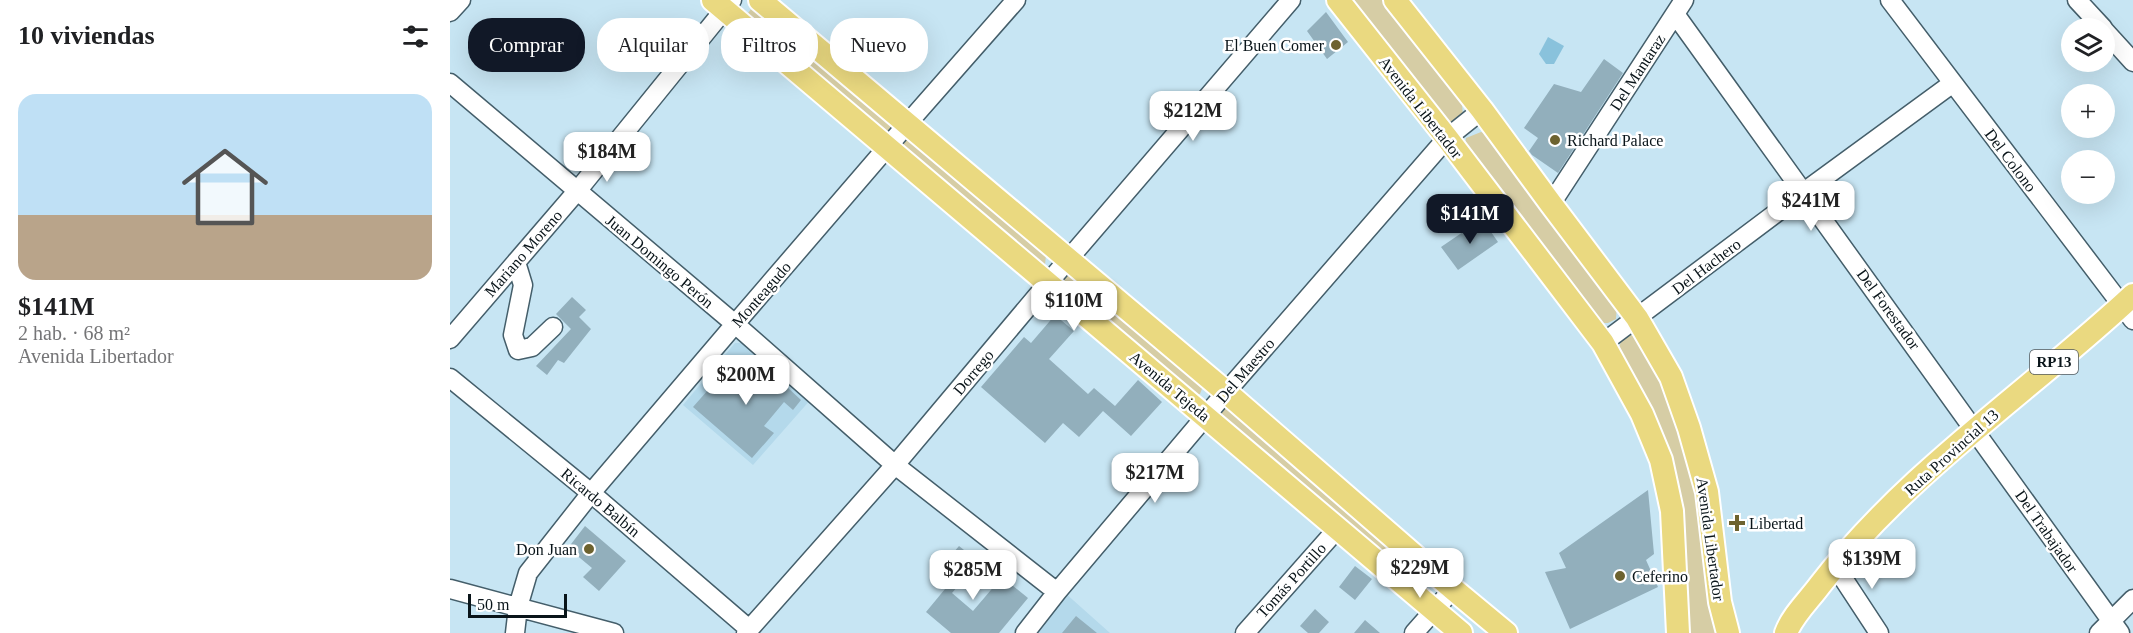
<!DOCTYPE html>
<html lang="es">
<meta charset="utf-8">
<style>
body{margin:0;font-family:Georgia,serif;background:#f6f6f6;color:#202124;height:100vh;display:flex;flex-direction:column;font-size:22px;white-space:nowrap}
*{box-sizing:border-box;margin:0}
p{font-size:20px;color:#757577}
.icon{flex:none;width:33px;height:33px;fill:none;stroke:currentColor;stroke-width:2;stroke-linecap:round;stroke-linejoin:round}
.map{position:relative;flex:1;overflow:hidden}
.side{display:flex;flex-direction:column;background:#fff;width:450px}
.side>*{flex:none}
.banner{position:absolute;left:18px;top:18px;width:570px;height:54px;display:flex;gap:12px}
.buttons{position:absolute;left:1611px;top:18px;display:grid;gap:12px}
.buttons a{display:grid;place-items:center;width:54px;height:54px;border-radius:50%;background:#fff;box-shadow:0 6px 24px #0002;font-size:30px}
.scale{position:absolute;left:18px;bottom:15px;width:99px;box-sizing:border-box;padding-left:6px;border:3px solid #091419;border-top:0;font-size:16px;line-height:21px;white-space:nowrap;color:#091419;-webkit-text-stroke:4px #fff;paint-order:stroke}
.price{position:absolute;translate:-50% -51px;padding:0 14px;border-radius:12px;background:#fff;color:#222;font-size:20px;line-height:39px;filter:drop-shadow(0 2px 3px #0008)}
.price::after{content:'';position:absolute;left:50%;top:36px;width:18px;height:14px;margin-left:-9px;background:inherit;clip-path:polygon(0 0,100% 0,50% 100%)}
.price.current{background:#111827;color:#fff}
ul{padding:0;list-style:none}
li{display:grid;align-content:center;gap:12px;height:318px;padding:0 18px}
li span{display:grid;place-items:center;height:186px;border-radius:18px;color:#555}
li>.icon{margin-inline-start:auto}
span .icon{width:108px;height:108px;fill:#fffc;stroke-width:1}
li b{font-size:26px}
h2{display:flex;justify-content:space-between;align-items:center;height:72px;padding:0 18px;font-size:26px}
.chip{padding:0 21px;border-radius:24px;background:#fff;box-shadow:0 6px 24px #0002;font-size:21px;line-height:54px}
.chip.current{background:#111827;color:#fff}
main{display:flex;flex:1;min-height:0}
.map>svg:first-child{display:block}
.built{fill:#b4d9eb}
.green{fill:#d6cda5}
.water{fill:#89c2dc}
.building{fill:#92afbc}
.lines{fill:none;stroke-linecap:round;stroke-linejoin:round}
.minor-casing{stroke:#445e6a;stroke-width:21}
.major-casing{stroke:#fff;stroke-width:26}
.minor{stroke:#fff;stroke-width:18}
.major{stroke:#ead980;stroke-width:22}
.poi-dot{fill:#6d622f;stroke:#fff;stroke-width:2}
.labels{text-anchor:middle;stroke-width:5;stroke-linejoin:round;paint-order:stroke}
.shield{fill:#fff;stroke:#535a5e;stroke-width:1.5}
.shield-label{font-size:15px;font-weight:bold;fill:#091419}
.poi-label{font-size:16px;fill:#091419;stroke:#fff;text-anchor:start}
.street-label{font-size:16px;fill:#091419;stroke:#fff}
</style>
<main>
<section class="side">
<h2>10 viviendas<svg class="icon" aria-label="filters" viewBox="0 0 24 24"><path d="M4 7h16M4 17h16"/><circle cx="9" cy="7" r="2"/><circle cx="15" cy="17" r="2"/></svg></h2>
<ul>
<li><span style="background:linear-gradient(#bfe0f5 65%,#b9a48a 0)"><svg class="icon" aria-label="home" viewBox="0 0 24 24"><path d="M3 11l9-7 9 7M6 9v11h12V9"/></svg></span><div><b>$141M</b><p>2 hab. · 68 m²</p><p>Avenida Libertador</p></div></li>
</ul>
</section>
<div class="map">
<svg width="1683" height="633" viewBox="0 0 1683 633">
<rect width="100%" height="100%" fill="#c7e5f3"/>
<path class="built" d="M 285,343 L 296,343 L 362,398 L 303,465 L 233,405 Z
M 614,592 L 660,633 L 584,633 Z"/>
<path class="green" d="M 896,0 L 933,0 L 1012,104 L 1013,116 L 1004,122 L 995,122 Z
M 302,8 L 401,92 L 414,97 L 445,123 L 441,129 L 435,133 L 294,18 Z
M 1031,132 L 1038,134 L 1167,303 L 1166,319 L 1158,323 L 1150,323 L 1015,145 L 1016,138 Z
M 457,138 L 596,255 L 595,265 L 589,267 L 450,148 L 451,142 Z
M 613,272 L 620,275 L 753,386 L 750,394 L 744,394 L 608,280 Z
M 1180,335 L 1187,336 L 1193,342 L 1224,416 L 1240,473 L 1247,503 L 1258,590 L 1268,626 L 1266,633 L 1236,633 L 1223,477 L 1168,351 L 1172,338 Z
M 774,405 L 972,575 L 966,581 L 767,412 Z"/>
<path class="water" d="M 1098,37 L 1114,46 L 1104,64 L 1096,64 L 1089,54 Z"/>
<path class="building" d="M 876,12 L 898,42 L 877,59 L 857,31 Z
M 1154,59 L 1173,73 L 1108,173 L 1082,155 L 1079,151 L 1088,138 L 1074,128 L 1104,84 L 1131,92 Z
M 1032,219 L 1048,242 L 1008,270 L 991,247 Z
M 122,297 L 136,310 L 129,317 L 141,329 L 114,363 L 108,360 L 97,375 L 86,366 L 121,329 L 106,314 Z
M 605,315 L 624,331 L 599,359 L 638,394 L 644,388 L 665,406 L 688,380 L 712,402 L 681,436 L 653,411 L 629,437 L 613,423 L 595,443 L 531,387 L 574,337 L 581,343 Z
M 309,361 L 351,400 L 343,410 L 334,402 L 314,426 L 324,433 L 302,458 L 243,407 L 265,382 L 270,387 L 288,368 L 296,375 Z
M 1198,490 L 1204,554 L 1196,560 L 1208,587 L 1120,629 L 1095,572 L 1116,568 L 1109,553 Z
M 135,526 L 176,561 L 149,591 L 133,577 L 142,568 L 118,548 Z
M 509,546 L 519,554 L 516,558 L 525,566 L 502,593 L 523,611 L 552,577 L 578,598 L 549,633 L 501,633 L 476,612 L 495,589 L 482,578 Z
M 905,566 L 922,579 L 905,600 L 889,587 Z
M 865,609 L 879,622 L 869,633 L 858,633 L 850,626 Z
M 626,616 L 647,633 L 612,633 Z
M 915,620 L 930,633 L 904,633 Z"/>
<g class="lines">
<g class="minor-casing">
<path id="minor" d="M 1440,0 L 1683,320
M 1627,0 L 1653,28
M 0,12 L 11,0
M 1225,14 L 1670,633
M 1654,30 L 1683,62
M 0,83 L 285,324 L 445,465 L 607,592
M 1101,204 L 1234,0
M 66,262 L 73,285 L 63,335 L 68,350 L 82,347 L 103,327
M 0,339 L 128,190 L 282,0
M 1153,343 L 1354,192 L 1503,83
M 0,378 L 141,493 L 299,629
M 1385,566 L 1429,633
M 0,589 L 164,633
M 65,633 L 68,607 L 78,573 L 141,493 L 285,324 L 458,123 L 566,0
M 296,633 L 445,465 L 598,283 L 841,0
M 575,633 L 607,592 L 776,392 L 997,138 L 1032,110
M 795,633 L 888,528
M 964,633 L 1003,589
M 1649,633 L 1683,599"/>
</g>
<g class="major-casing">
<path id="major" d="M 263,0 L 1011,633
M 310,0 L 776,392 L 1003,589 L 1056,633
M 888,0 L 997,138 L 1153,343 L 1192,414 L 1211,460 L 1222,511 L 1228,633
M 945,0 L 1032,110 L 1101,204 L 1187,318 L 1221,377 L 1239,428 L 1257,492 L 1270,602 L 1278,633
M 1336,633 C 1342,616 1359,600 1370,585 C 1458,471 1579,392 1683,295"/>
</g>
<use href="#minor" class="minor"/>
<use href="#major" class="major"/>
</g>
<g class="poi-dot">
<circle cx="886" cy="45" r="6"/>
<circle cx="1105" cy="140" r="6"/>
<path d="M1284 514h6v6h6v6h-6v6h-6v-6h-6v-6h6z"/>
<circle cx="139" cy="549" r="6"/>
<circle cx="1170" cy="576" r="6"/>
</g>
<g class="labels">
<rect class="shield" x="1580" y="350" width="48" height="24" rx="4.5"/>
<g class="shield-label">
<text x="1604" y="367">RP13</text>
</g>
<g class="poi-label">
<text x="874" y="51" text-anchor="end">El Buen Comer</text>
<text x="1117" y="146">Richard Palace</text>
<text x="1299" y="529">Libertad</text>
<text x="127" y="555" text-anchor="end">Don Juan</text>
<text x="1182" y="582">Ceferino</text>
</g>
<g class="street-label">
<text transform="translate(1187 72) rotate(-57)" y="6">Del Mantaraz</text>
<text transform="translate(971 107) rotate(52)" y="6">Avenida Libertador</text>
<text transform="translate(1561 160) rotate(53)" y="6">Del Colono</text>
<text transform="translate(73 253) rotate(-49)" y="6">Mariano Moreno</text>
<text transform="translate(210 261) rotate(40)" y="6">Juan Domingo Perón</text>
<text transform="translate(1256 266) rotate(-37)" y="6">Del Hachero</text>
<text transform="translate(311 294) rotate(-49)" y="6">Monteagudo</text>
<text transform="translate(1439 309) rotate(54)" y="6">Del Forestador</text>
<text transform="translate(795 370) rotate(-49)" y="6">Del Maestro</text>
<text transform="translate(523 372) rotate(-50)" y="6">Dorrego</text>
<text transform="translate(720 386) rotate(40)" y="6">Avenida Tejeda</text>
<text transform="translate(1501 452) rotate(-42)" y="6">Ruta Provincial 13</text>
<text transform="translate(151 502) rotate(40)" y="6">Ricardo Balbín</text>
<text transform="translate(1597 531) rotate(55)" y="6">Del Trabajador</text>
<text transform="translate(1261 539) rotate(82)" y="6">Avenida Libertador</text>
<text transform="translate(841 580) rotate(-48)" y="6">Tomás Portillo</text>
</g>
</g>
</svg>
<div class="buttons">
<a><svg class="icon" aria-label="layers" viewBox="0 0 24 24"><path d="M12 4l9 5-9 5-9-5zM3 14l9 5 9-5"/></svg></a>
<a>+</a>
<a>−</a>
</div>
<div class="scale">50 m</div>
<b class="price" style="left:743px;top:142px">$212M</b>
<b class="price" style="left:157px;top:183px">$184M</b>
<b class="price" style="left:1361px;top:232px">$241M</b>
<b class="price current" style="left:1020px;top:245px">$141M</b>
<b class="price" style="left:624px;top:332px">$110M</b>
<b class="price" style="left:296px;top:406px">$200M</b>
<b class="price" style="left:705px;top:504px">$217M</b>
<b class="price" style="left:1422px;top:590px">$139M</b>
<b class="price" style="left:970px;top:599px">$229M</b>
<b class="price" style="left:523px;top:601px">$285M</b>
<div class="banner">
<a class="chip current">Comprar</a>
<a class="chip">Alquilar</a>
<a class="chip">Filtros</a>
<a class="chip">Nuevo</a>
</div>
</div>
</main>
